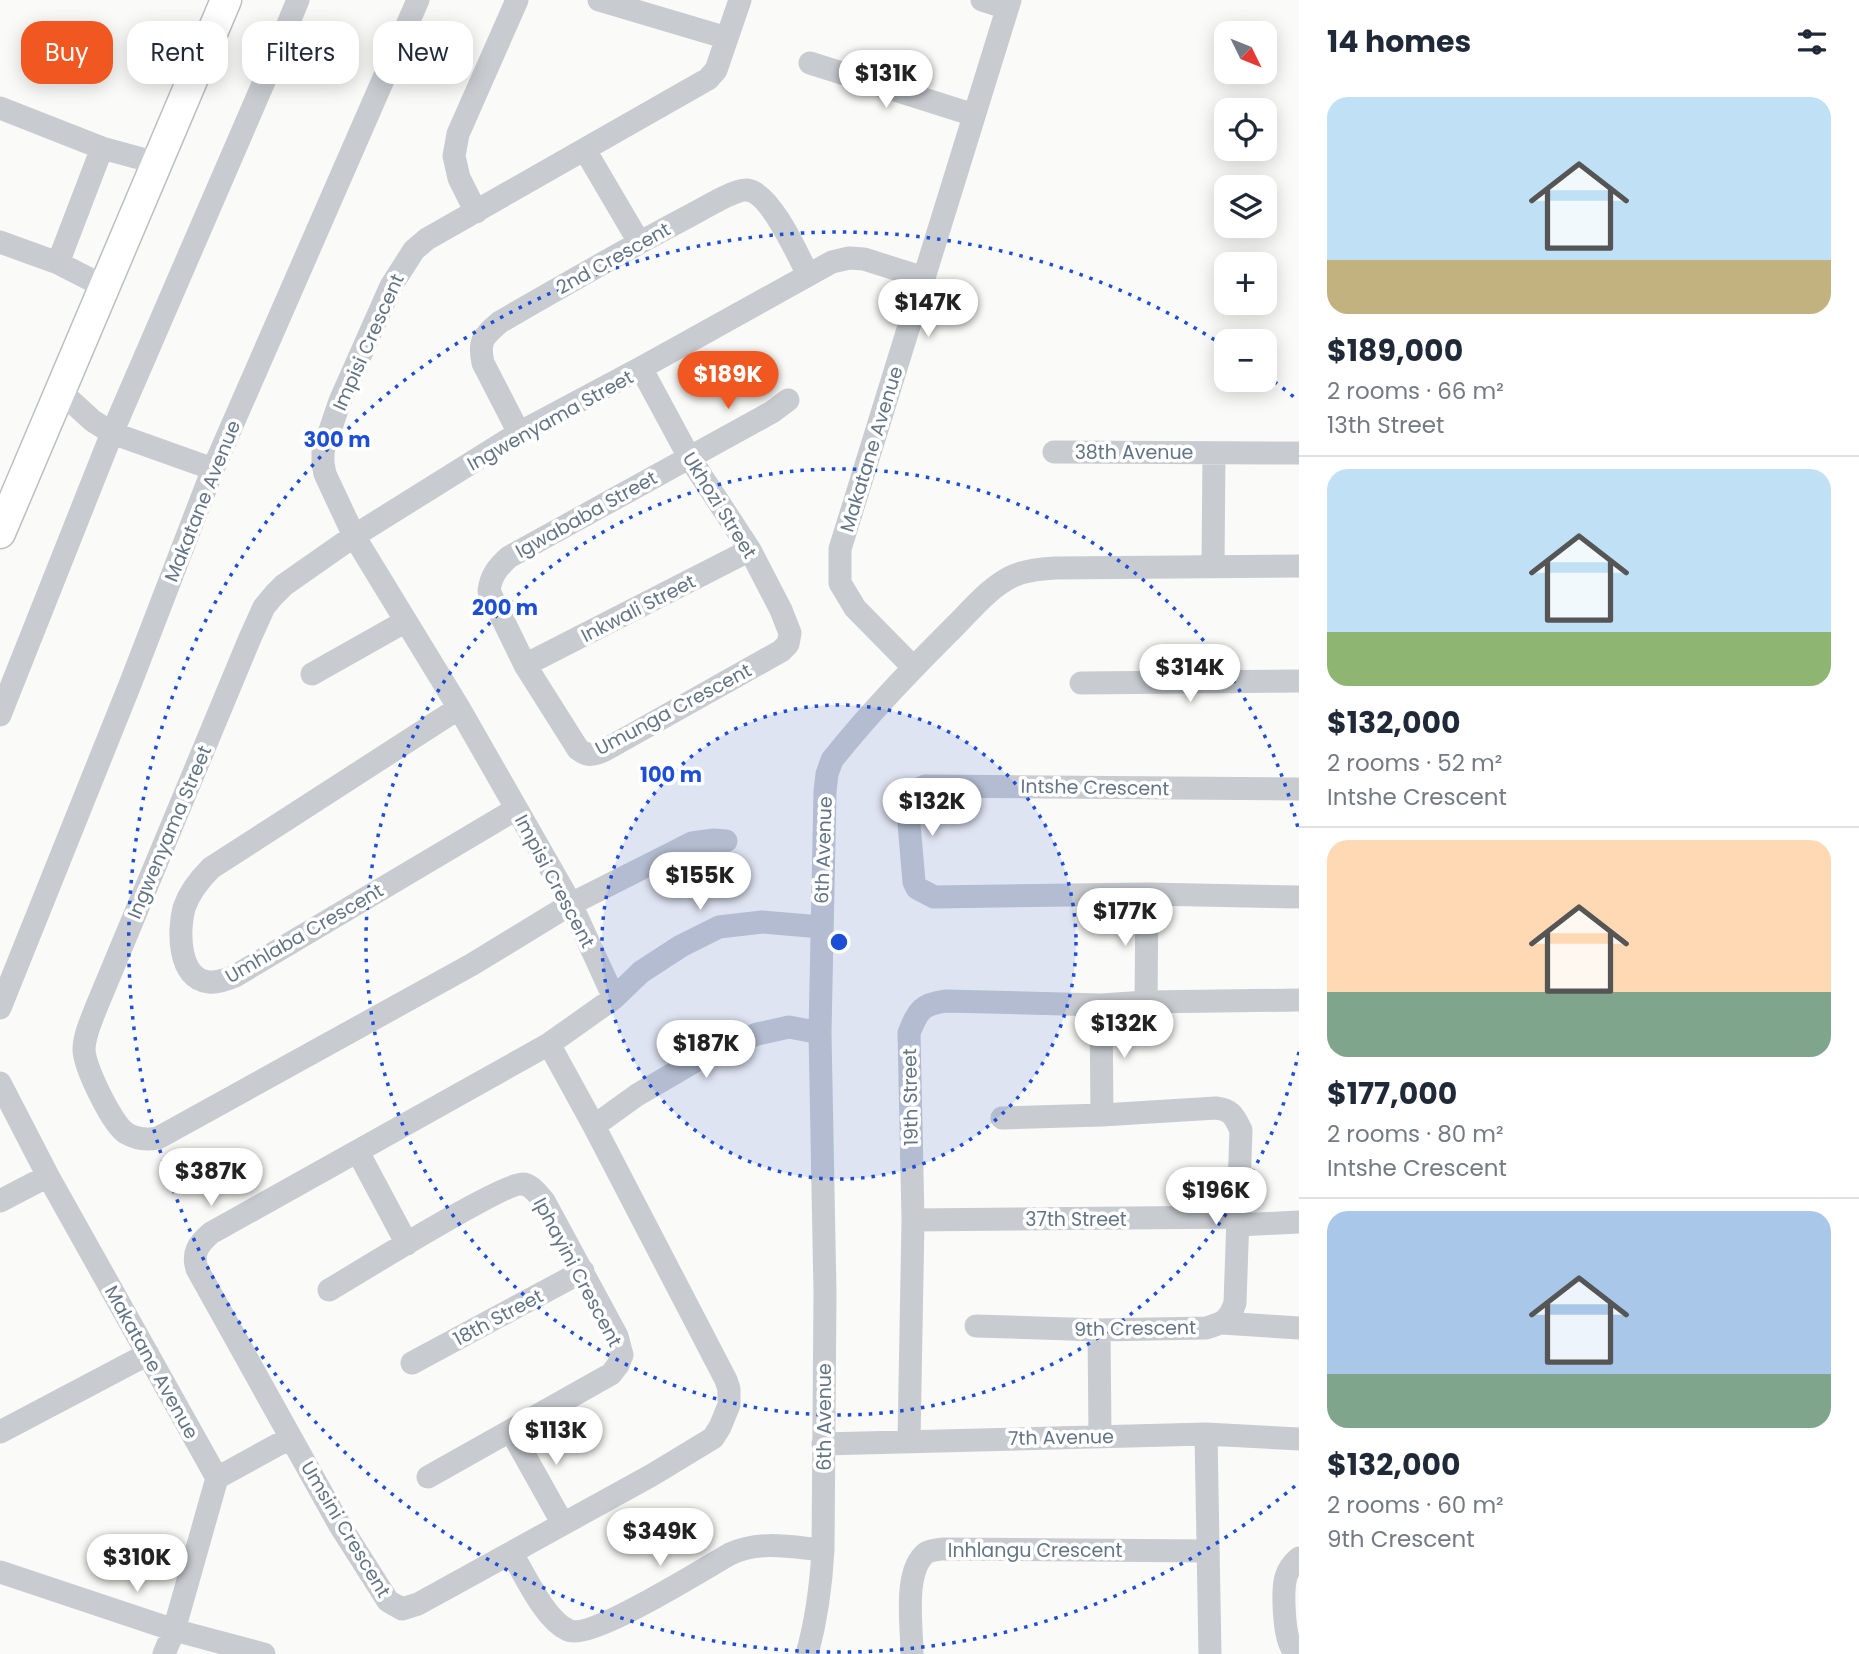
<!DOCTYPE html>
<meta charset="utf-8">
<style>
body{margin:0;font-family:Poppins,sans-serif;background:#f2f2f3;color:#1f2937;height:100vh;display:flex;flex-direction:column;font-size:26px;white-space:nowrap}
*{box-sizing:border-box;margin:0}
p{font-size:23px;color:#747a83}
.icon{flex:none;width:38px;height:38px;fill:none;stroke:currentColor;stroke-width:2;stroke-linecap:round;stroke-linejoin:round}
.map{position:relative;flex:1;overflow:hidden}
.panel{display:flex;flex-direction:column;background:#fff;width:560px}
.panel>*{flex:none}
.banner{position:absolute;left:21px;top:21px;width:665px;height:63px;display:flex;gap:14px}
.needle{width:46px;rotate:133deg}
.fabs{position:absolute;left:1214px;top:21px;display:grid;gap:14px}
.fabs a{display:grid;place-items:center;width:63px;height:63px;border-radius:14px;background:#fff;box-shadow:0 4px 18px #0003;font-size:35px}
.price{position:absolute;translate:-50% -60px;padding:0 16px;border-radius:24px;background:#fff;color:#222;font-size:23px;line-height:46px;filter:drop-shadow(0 2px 4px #0008)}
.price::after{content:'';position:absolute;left:50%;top:42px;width:21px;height:16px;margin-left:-10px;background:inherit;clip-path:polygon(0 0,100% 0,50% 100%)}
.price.on{background:#f15721;color:#fff}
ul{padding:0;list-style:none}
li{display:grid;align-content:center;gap:14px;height:371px;padding:0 28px}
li+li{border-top:2px solid #e0e1e3}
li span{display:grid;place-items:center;height:217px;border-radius:21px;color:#555}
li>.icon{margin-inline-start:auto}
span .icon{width:126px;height:126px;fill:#fffc;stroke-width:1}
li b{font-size:30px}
h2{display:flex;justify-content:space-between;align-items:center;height:84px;padding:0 28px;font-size:30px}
.pill{padding:0 24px;border-radius:21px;background:#fff;box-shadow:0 4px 18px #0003;font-size:24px;line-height:63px}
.pill.on{background:#f15721;color:#fff}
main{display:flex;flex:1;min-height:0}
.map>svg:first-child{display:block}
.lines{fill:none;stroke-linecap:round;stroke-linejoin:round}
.major-casing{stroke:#bbbfc3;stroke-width:33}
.minor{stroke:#c8ccd0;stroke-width:23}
.major{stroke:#fff;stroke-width:30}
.ring{fill:none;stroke:#1d4ed8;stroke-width:3.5;stroke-dasharray:3.5 7}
.labels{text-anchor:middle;stroke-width:7;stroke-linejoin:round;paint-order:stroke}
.street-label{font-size:19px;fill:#637585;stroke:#fff}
.centre{fill:#1d4ed8;stroke:#fff;stroke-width:3.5}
.ring-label{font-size:21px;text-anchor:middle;font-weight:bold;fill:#1d4ed8;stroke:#fff;stroke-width:7;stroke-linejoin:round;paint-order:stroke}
</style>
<main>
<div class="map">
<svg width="1299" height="1654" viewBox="0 0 1299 1654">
<rect width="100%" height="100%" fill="#fafaf8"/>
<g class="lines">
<g class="major-casing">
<path id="major" d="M 0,533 L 226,0"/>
</g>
<path class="minor" d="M 599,0 L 727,38
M 982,0 L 1007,8
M 810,63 L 974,115
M 0,108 L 102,148 L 58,263
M 102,148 L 157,163
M 585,150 L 639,242
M 476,212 L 459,178 L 454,156 L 458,134 L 517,0
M 0,242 L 58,263 L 105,287
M 641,368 L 689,457 L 750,550 L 781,610 L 790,633 L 788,644 L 781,651 L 605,750 C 594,755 588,757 578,749 L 525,665 L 489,591 C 491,575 498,567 509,557 L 772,412 L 788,400
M 60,391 L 93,421 L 112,433 L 213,469
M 519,433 L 483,363 C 478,340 484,336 500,322 C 564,285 628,248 693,214 C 704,208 735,189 747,190 C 770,192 798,255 808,275
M 1054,452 L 1299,453
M 1213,566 L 1214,453
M 525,665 L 750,550
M 913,667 L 855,608 L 840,583 L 840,549 L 1010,0
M 312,674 L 406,621
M 1081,683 L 1299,681
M 459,708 L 211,868 C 199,880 189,893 184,908 C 178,931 178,979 209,982 C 218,983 227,979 235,976 L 516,809
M 0,715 L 112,433 L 263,84 L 298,0
M 1299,789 L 925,786 C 912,791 908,797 908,812 L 914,882 L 917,888 L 934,897 L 1147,894 L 1299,897
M 726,841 L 714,840 L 692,843 L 571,904 L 471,965 L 158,1138 C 148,1140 136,1139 126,1133 C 112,1124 85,1068 84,1050 C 84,1036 91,1021 96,1008 L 250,638 L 264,607 L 274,595 L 284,585 L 354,536 L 519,433 L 641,368 L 832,262 L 849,258 L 864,259 L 924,278
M 614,998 L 571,904 L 459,708 L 354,536 L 325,474 L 323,463 L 323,451 L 340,401 L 391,286 L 414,250 L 427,239 L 708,79 L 716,70 L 740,0
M 1146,1002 L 1147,894
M 1101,1005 L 1102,1115
M 0,1008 L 131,682 L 213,469 L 418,0
M 549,1044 L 594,1126 L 726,1380 L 729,1389 L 729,1405 L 720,1427 L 713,1438 L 652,1475 L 418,1604 L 402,1609 L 388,1601 L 339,1524 L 197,1269 C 192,1253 198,1244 211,1233 L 549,1044 L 614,998 L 641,972 L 681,946 L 719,927 L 762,922 L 821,927
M 0,1083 L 48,1176 L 217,1478 L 174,1630 L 164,1654
M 594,1126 L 637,1095 L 702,1057 L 757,1034 L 789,1027 L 820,1033
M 358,1152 L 407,1244
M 0,1201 L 48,1176
M 913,1220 L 1239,1217
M 1238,1225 L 1299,1222
M 329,1290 C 355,1275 505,1181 524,1184 C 532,1186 539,1195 544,1201 L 617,1336 L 622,1355 L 618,1365 L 611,1374 L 428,1477
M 1222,1323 L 1299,1328
M 976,1326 L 1099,1330 L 1206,1328 C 1223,1323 1229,1321 1235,1303 L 1241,1130 C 1234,1116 1232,1110 1216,1108 L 1102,1115 L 1002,1118
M 1099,1330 L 1100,1436
M 412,1363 L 583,1271
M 511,1431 L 563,1524
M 0,1432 L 148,1354
M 1206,1434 L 1210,1654
M 909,1441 L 913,1220 L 909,1033 C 918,1010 922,1004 946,1001 L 1101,1005 L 1146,1002 L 1299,1000
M 823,1444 L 1206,1434 L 1299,1439
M 217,1478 L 290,1438
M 512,1554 C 525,1575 545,1620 568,1630 C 590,1641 705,1568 730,1554 C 760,1540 791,1547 823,1550
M 1299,1558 C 1293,1563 1288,1570 1286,1577 C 1282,1590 1284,1634 1291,1646 C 1293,1650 1295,1651 1299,1653
M 0,1572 L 174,1630 L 264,1654
M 807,1654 C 817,1618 821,1587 823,1550 L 825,1293 L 820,1033 L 825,791 L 827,774 L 832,760 C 870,712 913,668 956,625 C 973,608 991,586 1013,576 C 1027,570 1041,569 1055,568 L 1299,566
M 912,1654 C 912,1627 903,1571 926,1553 C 930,1550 936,1550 942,1549 L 1207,1551"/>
<use href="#major" class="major"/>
</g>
<circle cx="839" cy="942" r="237" fill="#1d4ed8" fill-opacity=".12"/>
<g class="ring">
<circle cx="839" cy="942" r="237"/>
<path d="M1299 1052A473 473 0 1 1 1299 832"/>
<path d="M1295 1486A710 710 0 1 1 1226 347M1266 375A710 710 0 0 1 1295 398"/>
</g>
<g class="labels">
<g class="street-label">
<text transform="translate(613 258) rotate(-29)" y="7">2nd Crescent</text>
<text transform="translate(368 342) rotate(-66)" y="7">Impisi Crescent</text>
<text transform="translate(550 420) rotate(-29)" y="7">Ingwenyama Street</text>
<text transform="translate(871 449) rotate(-73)" y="7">Makatane Avenue</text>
<text x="1134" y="459">38th Avenue</text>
<text transform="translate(202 501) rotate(-68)" y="7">Makatane Avenue</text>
<text transform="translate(720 505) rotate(58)" y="7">Ukhozi Street</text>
<text transform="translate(586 514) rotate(-29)" y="7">Igwababa Street</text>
<text transform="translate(638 608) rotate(-27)" y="7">Inkwali Street</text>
<text transform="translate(673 709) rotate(-28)" y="7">Umunga Crescent</text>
<text transform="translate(1095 787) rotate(1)" y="7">Intshe Crescent</text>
<text transform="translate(169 832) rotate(-67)" y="7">Ingwenyama Street</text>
<text transform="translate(823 850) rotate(-88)" y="7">6th Avenue</text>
<text transform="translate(555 881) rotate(62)" y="7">Impisi Crescent</text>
<text transform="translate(304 933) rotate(-30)" y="7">Umhlaba Crescent</text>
<text transform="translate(910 1097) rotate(-91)" y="7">19th Street</text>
<text x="1076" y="1226">37th Street</text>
<text transform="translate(578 1272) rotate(62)" y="7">Iphayini Crescent</text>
<text transform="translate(498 1317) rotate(-28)" y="7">18th Street</text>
<text transform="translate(1135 1328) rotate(-1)" y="7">9th Crescent</text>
<text transform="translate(152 1362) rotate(61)" y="7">Makatane Avenue</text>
<text transform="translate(824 1417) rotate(-90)" y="7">6th Avenue</text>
<text transform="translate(1061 1437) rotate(-1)" y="7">7th Avenue</text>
<text transform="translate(346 1529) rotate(59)" y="7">Umsini Crescent</text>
<text x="1035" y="1557">Inhlangu Crescent</text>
</g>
</g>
<circle cx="839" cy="942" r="10" class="centre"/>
<g class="ring-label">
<text x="337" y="447">300 m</text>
<text x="505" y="615">200 m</text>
<text x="671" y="782">100 m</text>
</g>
</svg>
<div class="fabs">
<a><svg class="needle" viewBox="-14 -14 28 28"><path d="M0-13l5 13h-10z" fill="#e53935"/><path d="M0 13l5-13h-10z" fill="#747a83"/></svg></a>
<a><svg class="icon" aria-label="locate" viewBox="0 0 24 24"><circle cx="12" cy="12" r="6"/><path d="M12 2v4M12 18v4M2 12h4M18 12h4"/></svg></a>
<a><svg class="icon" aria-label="layers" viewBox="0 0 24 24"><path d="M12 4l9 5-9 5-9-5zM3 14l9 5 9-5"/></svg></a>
<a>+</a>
<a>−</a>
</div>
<b class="price" style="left:886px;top:110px">$131K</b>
<b class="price" style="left:928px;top:339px">$147K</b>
<b class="price on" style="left:728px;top:411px">$189K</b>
<b class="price" style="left:1190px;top:704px">$314K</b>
<b class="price" style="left:932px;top:838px">$132K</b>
<b class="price" style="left:700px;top:912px">$155K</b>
<b class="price" style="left:1125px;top:948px">$177K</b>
<b class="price" style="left:1124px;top:1060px">$132K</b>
<b class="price" style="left:706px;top:1080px">$187K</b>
<b class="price" style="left:211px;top:1208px">$387K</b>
<b class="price" style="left:1216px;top:1227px">$196K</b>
<b class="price" style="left:556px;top:1467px">$113K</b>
<b class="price" style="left:660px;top:1568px">$349K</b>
<b class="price" style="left:137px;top:1594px">$310K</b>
<div class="banner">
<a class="pill on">Buy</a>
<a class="pill">Rent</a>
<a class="pill">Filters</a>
<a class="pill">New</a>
</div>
</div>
<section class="panel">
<h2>14 homes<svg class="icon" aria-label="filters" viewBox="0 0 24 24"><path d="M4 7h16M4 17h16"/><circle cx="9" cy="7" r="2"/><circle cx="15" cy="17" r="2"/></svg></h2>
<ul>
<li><span style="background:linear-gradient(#bfe0f5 75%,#c2b280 0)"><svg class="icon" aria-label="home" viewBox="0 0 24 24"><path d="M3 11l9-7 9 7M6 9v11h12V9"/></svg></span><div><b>$189,000</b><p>2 rooms · 66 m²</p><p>13th Street</p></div></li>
<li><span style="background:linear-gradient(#bfe0f5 75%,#8fb573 0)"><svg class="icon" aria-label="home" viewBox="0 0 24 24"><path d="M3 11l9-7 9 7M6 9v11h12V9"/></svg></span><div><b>$132,000</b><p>2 rooms · 52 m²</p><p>Intshe Crescent</p></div></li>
<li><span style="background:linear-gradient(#ffd9b3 70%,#7fa58c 0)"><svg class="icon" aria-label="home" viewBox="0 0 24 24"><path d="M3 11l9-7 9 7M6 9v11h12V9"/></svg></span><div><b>$177,000</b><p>2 rooms · 80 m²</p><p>Intshe Crescent</p></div></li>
<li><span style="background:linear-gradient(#a9c7e8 75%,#7fa58c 0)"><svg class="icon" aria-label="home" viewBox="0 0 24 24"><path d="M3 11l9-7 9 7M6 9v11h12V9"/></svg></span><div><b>$132,000</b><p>2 rooms · 60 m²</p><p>9th Crescent</p></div></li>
</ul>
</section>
</main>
